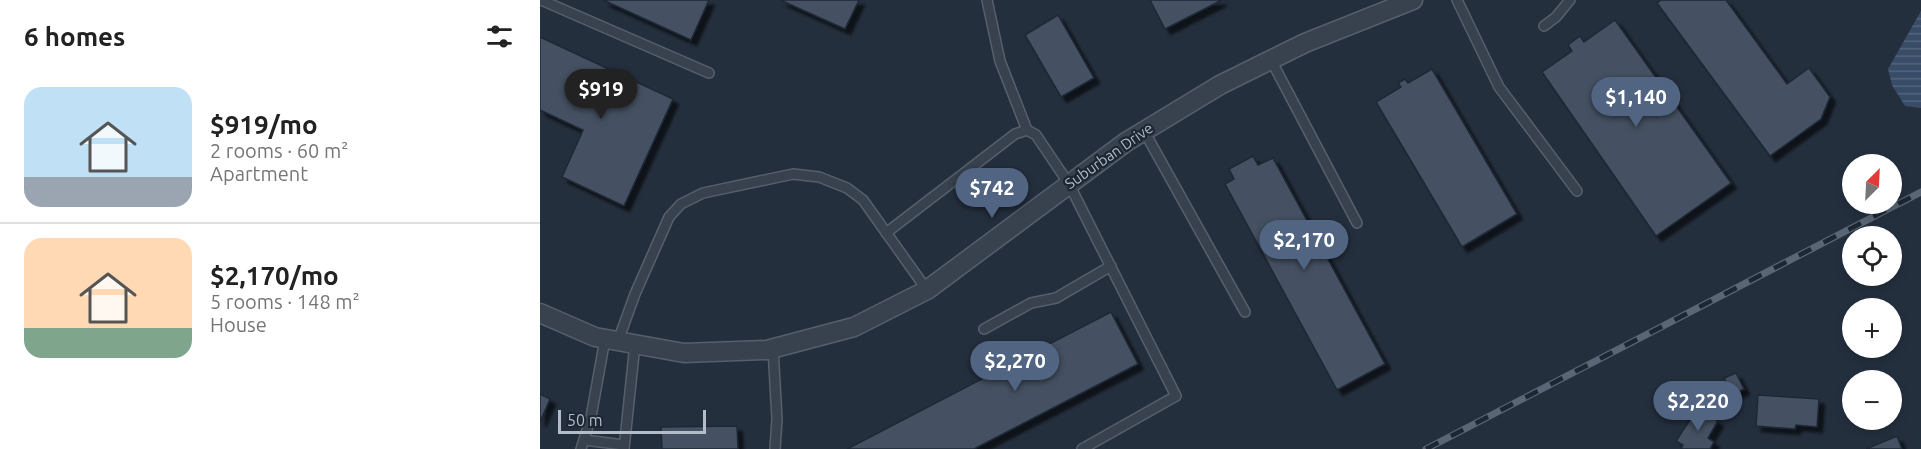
<!DOCTYPE html>
<meta charset="utf-8">
<style>
body{margin:0;font-family:Ubuntu,sans-serif;background:#f2f2f2;color:#222;height:100vh;display:flex;flex-direction:column;font-size:22px;white-space:nowrap}
*{box-sizing:border-box;margin:0}
p{font-size:20px;color:#767676}
.icon{flex:none;width:33px;height:33px;fill:none;stroke:currentColor;stroke-width:2;stroke-linecap:round;stroke-linejoin:round}
.map{position:relative;flex:1;overflow:hidden}
.details{display:flex;flex-direction:column;background:#fff;width:540px}
.details>*{flex:none}
.needle{width:39px;rotate:24deg}
.tools{position:absolute;left:1302px;top:154px;display:grid;gap:12px}
.tools a{display:grid;place-items:center;width:60px;height:60px;border-radius:50%;background:#fff;box-shadow:0 3px 9px #0003;font-size:30px}
.scale{position:absolute;left:18px;bottom:15px;width:148px;box-sizing:border-box;padding-left:6px;border:3px solid #b4bcc9;border-top:0;font-size:16px;line-height:21px;white-space:nowrap;color:#b4bcc9;-webkit-text-stroke:4px #1d2633;paint-order:stroke}
.price{position:absolute;translate:-50% -51px;padding:0 14px;border-radius:21px;background:#516482;color:#fff;font-size:20px;line-height:39px;filter:drop-shadow(0 2px 3px #0008)}
.price::after{content:'';position:absolute;left:50%;top:36px;width:18px;height:14px;margin-left:-9px;background:inherit;clip-path:polygon(0 0,100% 0,50% 100%)}
.price.selected{background:#222;color:#fff}
ul{padding:0;list-style:none}
li{display:flex;align-items:center;gap:18px;height:150px;padding:0 24px}
li+li{border-top:2px solid #e0e0e0}
li span{display:grid;place-items:center;flex:none;width:168px;height:120px;border-radius:18px;color:#555}
li>.icon{margin-inline-start:auto}
span .icon{width:72px;height:72px;fill:#fffc;stroke-width:1}
li b{font-size:26px}
h2{display:flex;justify-content:space-between;align-items:center;height:72px;padding:0 24px;font-size:26px}
main{display:flex;flex:1;min-height:0}
.map>svg:first-child{display:block}
.water{fill:url(#water-rules)}
.building{fill:#455162;stroke:#1f2835;stroke-width:1.5;filter:url(#shadow)}
.lines{fill:none;stroke-linecap:round;stroke-linejoin:round}
.service-casing{stroke:#565f6c;stroke-width:12}
.minor-casing{stroke:#565f6c;stroke-width:21}
.service{stroke:#38414e;stroke-width:9}
.minor{stroke:#38414e;stroke-width:18}
.rail-casing{stroke:#5a6575;stroke-width:7}
.rail{stroke:#1d2633;stroke-width:4.5;stroke-dasharray:14;stroke-linecap:butt}
.labels{text-anchor:middle;stroke-width:4.5;stroke-linejoin:round;paint-order:stroke}
.street-label{font-size:15px;fill:#b4bcc9;stroke:#1d2633}
</style>
<main>
<section class="details">
<h2>6 homes<svg class="icon" aria-label="filters" viewBox="0 0 24 24"><path d="M4 7h16M4 17h16"/><circle cx="9" cy="7" r="2"/><circle cx="15" cy="17" r="2"/></svg></h2>
<ul>
<li><span style="background:linear-gradient(#bfe0f5 75%,#9aa5b1 0)"><svg class="icon" aria-label="home" viewBox="0 0 24 24"><path d="M3 11l9-7 9 7M6 9v11h12V9"/></svg></span><div><b>$919/mo</b><p>2 rooms · 60 m²</p><p>Apartment</p></div></li>
<li><span style="background:linear-gradient(#ffd9b3 75%,#7fa58c 0)"><svg class="icon" aria-label="home" viewBox="0 0 24 24"><path d="M3 11l9-7 9 7M6 9v11h12V9"/></svg></span><div><b>$2,170/mo</b><p>5 rooms · 148 m²</p><p>House</p></div></li>
</ul>
</section>
<div class="map">
<svg width="1381" height="449" viewBox="0 0 1381 449">
<defs>
<pattern id="water-rules" width="6" height="5" patternUnits="userSpaceOnUse" patternTransform="scale(1.5)"><rect width="6" height="5" fill="#394c67"/><path d="M0 2.5h6" fill="none" stroke="#53647b"/></pattern>
<filter id="shadow"><feDropShadow dx="5.5" dy="5.5" stdDeviation="1.5" flood-color="#0009"/></filter>
</defs>
<rect width="100%" height="100%" fill="#242f3e"/>
<path class="water" d="M 1381,11 L 1381,108 L 1365,106 L 1352,85 L 1348,69 Z"/>
<path class="building" d="M 63,0 L 169,0 L 151,40 Z
M 240,0 L 319,0 L 305,29 Z
M 610,0 L 682,0 L 625,29 Z
M 1121,0 L 1186,0 L 1247,84 L 1269,68 L 1290,97 L 1281,119 L 1230,156 L 1117,3 Z
M 518,15 L 554,78 L 521,97 L 485,35 Z
M 1075,20 L 1191,183 L 1116,236 L 1002,72 L 1032,51 L 1028,45 L 1040,36 L 1044,42 Z
M 0,37 L 133,99 L 84,206 L 22,177 L 43,130 L 0,110 Z
M 892,69 L 977,214 L 922,247 L 836,102 L 861,87 L 858,83 L 865,79 L 868,83 Z
M 713,156 L 718,165 L 733,158 L 845,364 L 797,390 L 685,184 L 694,179 L 689,169 Z
M 571,312 L 598,364 L 434,449 L 307,449 Z
M 1196,373 L 1204,389 L 1192,395 L 1184,378 Z
M 0,394 L 10,399 L 0,422 Z
M 1218,395 L 1279,399 L 1277,427 L 1256,425 L 1255,429 L 1216,426 Z
M 1157,409 L 1178,421 L 1168,438 L 1174,442 L 1170,449 L 1141,449 L 1143,445 L 1136,441 Z
M 197,426 L 198,449 L 122,449 L 121,427 Z
M 1357,436 L 1362,449 L 1326,449 Z"/>
<g class="lines">
<g class="service-casing">
<path id="service" d="M 1,0 L 169,73
M 447,0 L 460,61 L 487,130
M 917,0 L 959,87 L 1037,191
M 1004,26 L 1016,17 L 1030,0
M 731,60 L 817,223
M 604,131 L 705,312
M 346,233 L 475,134 L 487,130 L 496,135 L 529,184 L 636,396 L 542,449
M 444,329 L 491,303 L 516,298 L 571,266
M 78,341 L 95,294 L 129,217 L 141,204 L 163,193 L 253,174 L 279,177 L 307,188 L 323,200 L 387,290
M 233,348 L 237,419 L 235,449
M 44,440 L 84,445
M 41,449 L 51,417 L 65,339
M 84,449 L 95,344"/>
</g>
<g class="minor-casing">
<path id="minor" d="M 0,313 L 55,337 L 144,353 L 227,350 L 314,327 L 387,290 L 586,142 L 680,85 L 765,43 L 873,0"/>
</g>
<use href="#service" class="service"/>
<use href="#minor" class="minor"/>
<g class="rail-casing">
<path id="rail" d="M 886,449 L 1381,192"/>
</g>
<use href="#rail" class="rail"/>
</g>
<g class="labels">
<g class="street-label">
<text transform="translate(569 156) rotate(-35)" y="5">Suburban Drive</text>
</g>
</g>
</svg>
<div class="tools">
<a><svg class="needle" viewBox="-14 -14 28 28"><path d="M0-13l5 13h-10z" fill="#e53935"/><path d="M0 13l5-13h-10z" fill="#767676"/></svg></a>
<a><svg class="icon" aria-label="locate" viewBox="0 0 24 24"><circle cx="12" cy="12" r="6"/><path d="M12 2v4M12 18v4M2 12h4M18 12h4"/></svg></a>
<a>+</a>
<a>−</a>
</div>
<div class="scale">50 m</div>
<b class="price selected" style="left:61px;top:120px">$919</b>
<b class="price" style="left:1096px;top:128px">$1,140</b>
<b class="price" style="left:452px;top:219px">$742</b>
<b class="price" style="left:764px;top:271px">$2,170</b>
<b class="price" style="left:475px;top:392px">$2,270</b>
<b class="price" style="left:1158px;top:432px">$2,220</b>
</div>
</main>
